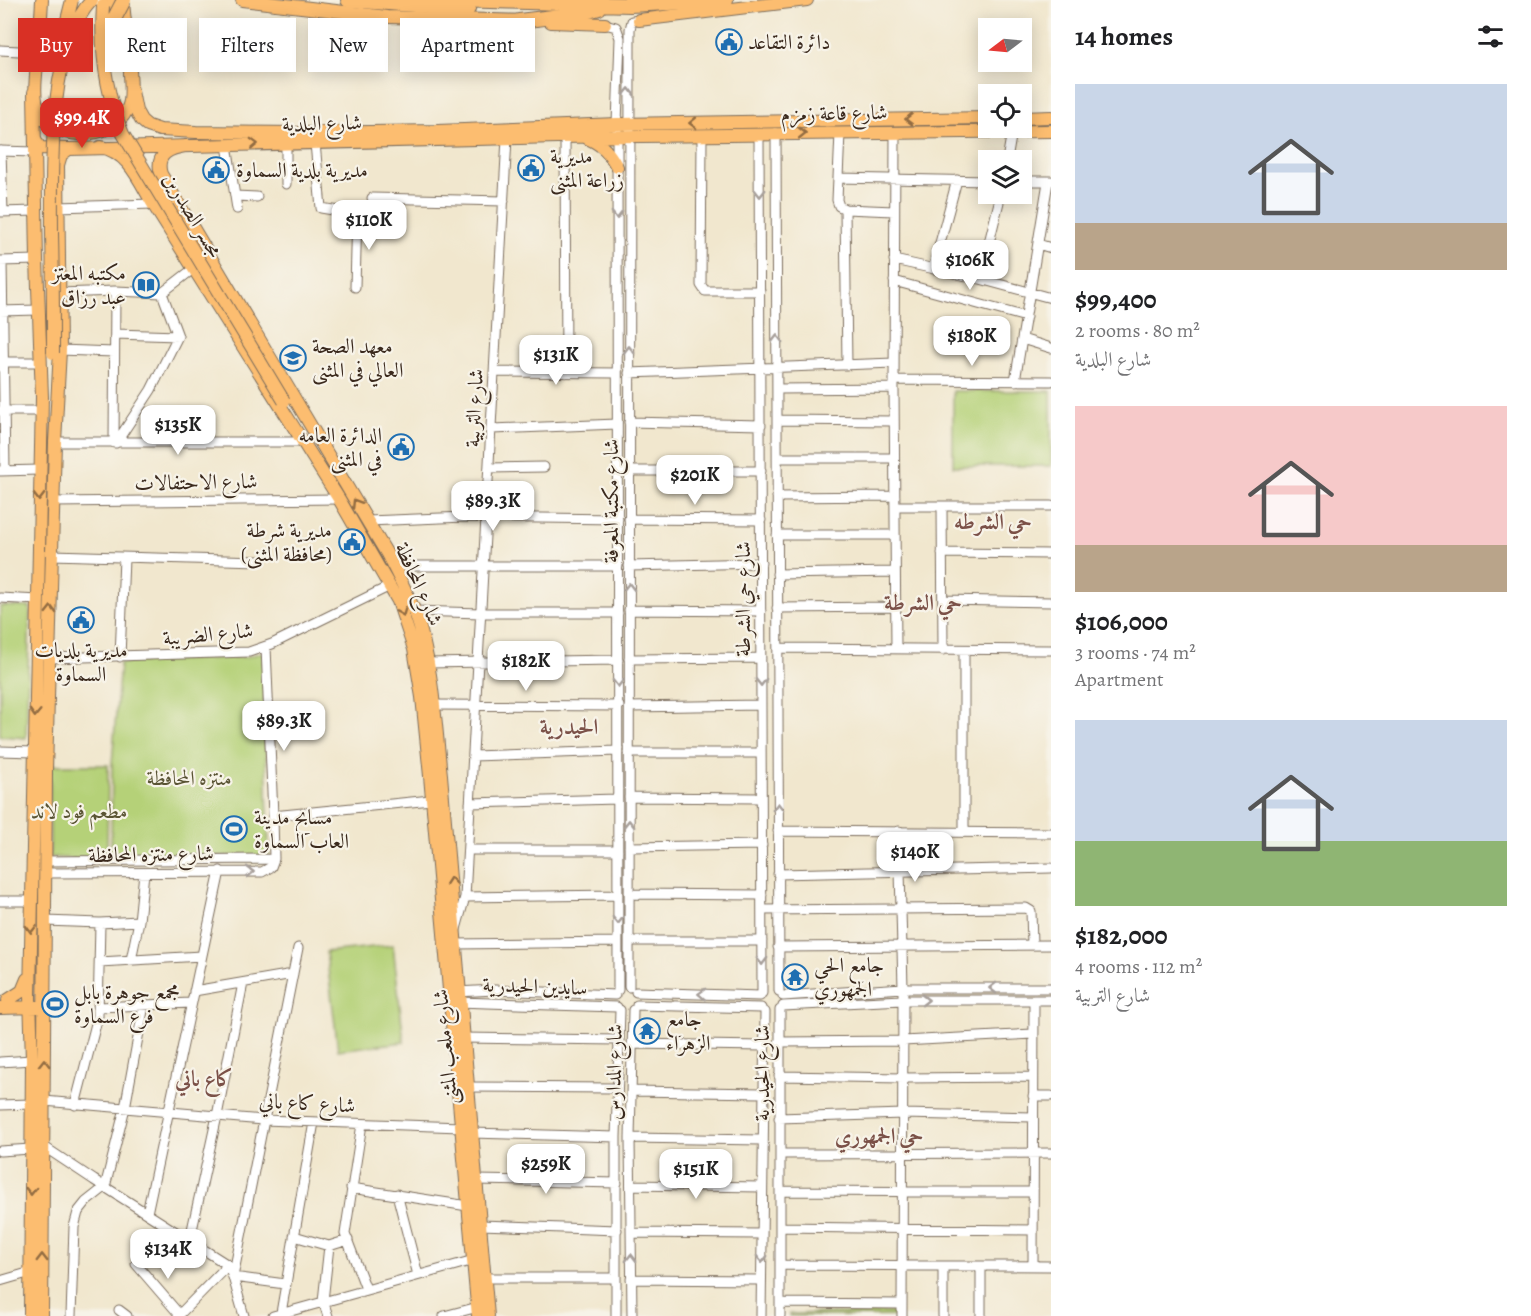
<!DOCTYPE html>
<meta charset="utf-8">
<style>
body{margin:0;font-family:Alegreya,Amiri,serif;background:#f6f6f6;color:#202124;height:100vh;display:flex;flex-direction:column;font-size:22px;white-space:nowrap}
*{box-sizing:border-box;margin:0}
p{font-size:20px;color:#757577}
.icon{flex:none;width:33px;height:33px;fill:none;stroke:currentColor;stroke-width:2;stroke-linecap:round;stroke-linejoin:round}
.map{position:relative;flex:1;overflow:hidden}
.sheet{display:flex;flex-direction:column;background:#fff;width:480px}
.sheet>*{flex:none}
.top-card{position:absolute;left:18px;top:18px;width:570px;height:54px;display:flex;gap:12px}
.needle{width:39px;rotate:254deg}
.controls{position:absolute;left:978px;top:18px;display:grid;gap:12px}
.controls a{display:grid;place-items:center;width:54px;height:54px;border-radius:0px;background:#fff;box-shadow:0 3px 15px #0003;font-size:30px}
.price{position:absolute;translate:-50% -51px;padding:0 14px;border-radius:12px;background:#fff;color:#222;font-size:20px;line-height:39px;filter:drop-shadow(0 2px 3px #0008)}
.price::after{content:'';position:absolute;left:50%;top:36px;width:18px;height:14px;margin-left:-9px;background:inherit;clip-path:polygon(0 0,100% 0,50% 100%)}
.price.selected{background:#d93025;color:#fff}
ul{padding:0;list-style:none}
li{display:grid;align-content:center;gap:12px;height:318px;padding:0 24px}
li span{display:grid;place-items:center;height:186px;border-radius:0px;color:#555}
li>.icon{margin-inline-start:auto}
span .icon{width:108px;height:108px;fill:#fffc;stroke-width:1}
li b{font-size:26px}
h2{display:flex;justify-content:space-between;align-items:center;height:72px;padding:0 24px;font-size:26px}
.pill{padding:0 21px;border-radius:0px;background:#fff;box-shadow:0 3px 15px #0003;font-size:21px;line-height:54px}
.pill.selected{background:#d93025;color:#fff}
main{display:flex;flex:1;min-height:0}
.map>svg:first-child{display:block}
.green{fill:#b5d178;stroke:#787e4b;stroke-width:1.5}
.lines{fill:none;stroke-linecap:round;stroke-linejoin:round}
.minor-casing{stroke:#7b6c5c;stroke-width:11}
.major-casing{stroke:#7b6c5c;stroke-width:14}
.highway-casing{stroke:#7b6c5c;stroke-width:16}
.minor{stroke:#fff;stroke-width:9}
.major{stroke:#fcbd6f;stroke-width:12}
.highway{stroke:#fcbd6f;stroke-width:14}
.major-bridge-casing{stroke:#7b6c5c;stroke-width:14;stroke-linecap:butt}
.highway-bridge-casing{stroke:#7b6c5c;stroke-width:16;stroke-linecap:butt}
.major-bridge{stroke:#fcbd6f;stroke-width:12}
.highway-bridge{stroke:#fcbd6f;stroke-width:14}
.oneway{stroke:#a79f9a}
.oneway2{stroke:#926c42}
.labels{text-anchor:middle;stroke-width:4.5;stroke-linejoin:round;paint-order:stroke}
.poi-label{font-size:21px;fill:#3b2a1e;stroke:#f7f3e8;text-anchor:start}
.street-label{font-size:21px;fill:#3b2a1e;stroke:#f7f3e8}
.park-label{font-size:21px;fill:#5a5434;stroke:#f7f3e8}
.neighbourhood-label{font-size:22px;font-weight:bold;fill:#7b5148;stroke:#f7f3e8}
</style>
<main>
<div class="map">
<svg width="1051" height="1316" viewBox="0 0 1051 1316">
<rect width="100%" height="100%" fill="#f7f3e8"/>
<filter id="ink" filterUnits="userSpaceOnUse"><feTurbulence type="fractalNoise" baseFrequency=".0167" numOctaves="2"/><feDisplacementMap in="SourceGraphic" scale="12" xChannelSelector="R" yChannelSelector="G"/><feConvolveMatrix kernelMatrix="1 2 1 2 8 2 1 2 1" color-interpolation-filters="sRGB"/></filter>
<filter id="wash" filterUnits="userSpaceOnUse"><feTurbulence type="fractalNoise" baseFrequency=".008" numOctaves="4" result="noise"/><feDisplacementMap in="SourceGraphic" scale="24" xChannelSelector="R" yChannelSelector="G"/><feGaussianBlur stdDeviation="1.35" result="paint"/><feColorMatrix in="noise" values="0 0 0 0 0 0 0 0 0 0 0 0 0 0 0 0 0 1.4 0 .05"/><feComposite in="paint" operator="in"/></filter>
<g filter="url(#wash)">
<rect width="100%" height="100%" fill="#f1e7ce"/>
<path class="green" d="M 953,391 L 1051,391 L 1051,466 L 953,466 Z
M 0,606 L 30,607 L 26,738 L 0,736 Z
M 263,652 L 269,855 L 111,858 L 112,764 L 120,663 L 246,657 Z
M 50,765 L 108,765 L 107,861 L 50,857 Z
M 393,945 L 404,1042 L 338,1050 L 326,952 Z
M 895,1312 L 894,1316 L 790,1316 L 790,1314 Z"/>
</g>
<g filter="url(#ink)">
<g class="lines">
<g class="minor-casing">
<path id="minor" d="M 605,24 L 616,27 L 620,38 L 617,124 L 618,990
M 0,50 L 38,52
M 895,132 L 894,388 L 896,649
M 776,133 L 779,991
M 840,133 L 837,200 L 839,206 L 845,209 L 894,211
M 759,134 L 762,993
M 702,135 L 701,285 L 705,291 L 760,291
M 565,136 L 566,373
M 286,143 L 286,184
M 315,143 L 321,208 L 357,214 L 355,287
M 227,145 L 237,209
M 0,151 L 35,152
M 1,151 L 3,212
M 1007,160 L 1012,131
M 838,178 L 988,181
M 1022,181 L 1051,181
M 235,196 L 257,197
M 372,198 L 504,201
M 58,207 L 153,204
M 845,209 L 847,365
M 0,212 L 36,211
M 1038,244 L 1051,248
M 894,260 L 980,279 L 1051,298
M 0,261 L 37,260
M 2,261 L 5,471
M 933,269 L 957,180
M 980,279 L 1001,194
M 894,281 L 1026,317
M 60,293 L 115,291 L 162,293 L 193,269
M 0,311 L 38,310
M 115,334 L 178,336
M 1022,339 L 1051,348
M 60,350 L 114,352
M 0,362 L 40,362
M 494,372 L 617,373
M 629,373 L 894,363
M 894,380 L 1051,381
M 1015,381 L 1048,182
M 777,389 L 894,388
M 0,411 L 41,411
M 777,420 L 894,421
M 629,422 L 761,425
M 492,429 L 617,424
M 55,442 L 302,442
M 114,443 L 115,291
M 116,443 L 151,390 L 178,336 L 162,293
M 777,458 L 894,458
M 489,468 L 544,467
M 0,471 L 39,470
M 625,471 L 761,471
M 777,497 L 895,496
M 53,502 L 339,499
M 895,506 L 1051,506
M 942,506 L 943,650
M 629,519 L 761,520
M 368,521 L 465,517 L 618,519
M 777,535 L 895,535
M 942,553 L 1051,554
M 52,555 L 259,561
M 393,566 L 618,566
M 629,566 L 761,563
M 777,574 L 895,572
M 0,598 L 39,600
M 943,600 L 1051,602
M 777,608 L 895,607
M 629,610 L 761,611
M 414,611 L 481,613 L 618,613
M 778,648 L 1051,650
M 120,657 L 124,558
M 50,658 L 249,652 L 272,644 L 390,586
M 629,659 L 761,658
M 427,663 L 618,660
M 434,705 L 619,706
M 629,707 L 761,705
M 0,751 L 34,752
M 629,753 L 761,753
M 473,756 L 618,751
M 629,797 L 761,798
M 470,803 L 617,799
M 273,816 L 431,800
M 778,831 L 1051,833
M 899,831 L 903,988 L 902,1316
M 964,832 L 964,650
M 629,847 L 762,845
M 468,850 L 618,850
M 45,861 L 274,859
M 45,873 L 262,872 L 271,867 L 274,859 L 273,816 L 266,647
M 778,874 L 1051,868
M 629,894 L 762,895
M 465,897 L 618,895
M 0,901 L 31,901
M 762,910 L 1026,908 L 1031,911 L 1032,945
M 45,921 L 100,923 L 139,921
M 456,929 L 465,897 L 507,138
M 629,941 L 762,941
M 456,944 L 618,942
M 778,947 L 1051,945
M 131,960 L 139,921 L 144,873
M 100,962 L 201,956
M 629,987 L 630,29 L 632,21 L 639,20
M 194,991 L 293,974
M 456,992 L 495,990 L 615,995
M 636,992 L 760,996
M 783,996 L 903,988 L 1051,988
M 457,1002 L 617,1007
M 637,1005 L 761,1008
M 783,1006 L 903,1000 L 1051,1000
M 99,1007 L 191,1003
M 780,1010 L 780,1316
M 463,1038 L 619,1040
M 779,1042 L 903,1041 L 1033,1034
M 632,1044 L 764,1046
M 0,1062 L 32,1060
M 779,1076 L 903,1078 L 1033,1077
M 467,1087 L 617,1088
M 631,1091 L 763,1093
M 1033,1096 L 1051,1096
M 44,1101 L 263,1120 L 461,1127
M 0,1105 L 31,1104
M 75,1105 L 98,1016 L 100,923
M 779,1118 L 903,1114 L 1033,1117
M 362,1124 L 345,1234 L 366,1289
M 471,1133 L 616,1137
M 630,1138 L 762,1140
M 43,1146 L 94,1180 L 228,1265 L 233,1277 L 244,1316
M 0,1151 L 31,1149
M 780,1154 L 1051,1153
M 476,1180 L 617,1183
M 631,1185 L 761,1187
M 351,1188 L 468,1206
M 780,1191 L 1033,1192
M 397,1194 L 418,1275
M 147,1213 L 220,871
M 480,1225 L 617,1230
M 780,1227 L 1033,1230
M 631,1233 L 762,1234
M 294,1236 L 329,1246 L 348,1240
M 190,1239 L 217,1116 L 243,983
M 136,1264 L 179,1314
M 780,1265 L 1051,1266
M 943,1266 L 943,1316
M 1033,1266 L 1034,1000
M 233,1277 L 298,948
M 233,1277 L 285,1284
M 485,1278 L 616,1278
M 631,1279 L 761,1280
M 0,1281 L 31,1272
M 780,1303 L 902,1304
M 119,1310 L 127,1316
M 281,1313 L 314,1122
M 71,1316 L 74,1227 L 78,1212 L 86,1202 L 105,1187 L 125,1108 L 144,1005
M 178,1316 L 228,1265
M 273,1316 L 474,1260
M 328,1316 L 323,1301 L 329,1246
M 444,1316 L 478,1307
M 616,1316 L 616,1137 L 620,1010
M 632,1316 L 630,1138 L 633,1010
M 761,1316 L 765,1012
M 981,1316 L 981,1266"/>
</g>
<g class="major-casing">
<path id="major" d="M 42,0 C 41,18 40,36 38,55 C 36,81 27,113 56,128 C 67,134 79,135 91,133 C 108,131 124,121 129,105 C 135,89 124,22 123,0
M 242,0 L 387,17 L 528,21
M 109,8 L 109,0
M 639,20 L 807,0
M 551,22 L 605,24
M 131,86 L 136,111 L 141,120 L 148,126 L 160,130 L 196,132 L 303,133 L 437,131 L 617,124 L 988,118
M 1022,118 L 1051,117
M 35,138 L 38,145 L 41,148 L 69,149 L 557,137 L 1051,131
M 587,138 C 603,145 609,152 617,167
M 186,146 C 169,148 155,155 161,174 L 387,554 C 397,573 407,592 415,612 C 433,664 435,721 441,775 L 488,1316
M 100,147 C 128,151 140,182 153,204 L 339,499 L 398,601 L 414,649 L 422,697 L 430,776 L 478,1316
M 8,1000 L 22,991 L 27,979
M 0,1008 L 38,1007
M 30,1316 L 32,1060 L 30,997 L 42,397 L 37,260 L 34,92
M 42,1316 L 46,771 L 55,442 L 60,350 L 58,165 L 61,155 L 69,149"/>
</g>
<g class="highway-casing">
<path id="highway" d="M 348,0 L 468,9
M 455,0 L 630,5 L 726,0
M 519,21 L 578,14 L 599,8
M 109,48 L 113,21"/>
</g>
<use href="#minor" class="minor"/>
<use href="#major" class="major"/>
<use href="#highway" class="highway"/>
<g class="major-bridge-casing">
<path id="major-bridge" d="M 103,6 C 100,51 105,92 123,134 L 284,401
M 62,40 L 72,0
M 53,353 C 53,313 53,273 52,234 C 52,172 47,46 92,0"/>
</g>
<g class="highway-bridge-casing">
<path id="highway-bridge" d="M 113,21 L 124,0"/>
</g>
<use href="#major-bridge" class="major-bridge"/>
<use href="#highway-bridge" class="highway-bridge"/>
</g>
<defs><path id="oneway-chevron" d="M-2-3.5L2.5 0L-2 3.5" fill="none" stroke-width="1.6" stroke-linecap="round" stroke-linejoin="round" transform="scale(1.5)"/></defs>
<g class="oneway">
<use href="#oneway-chevron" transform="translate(629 92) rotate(-89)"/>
<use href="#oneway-chevron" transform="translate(760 193) rotate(90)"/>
<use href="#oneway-chevron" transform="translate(617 215) rotate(90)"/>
<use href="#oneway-chevron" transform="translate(777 339) rotate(-90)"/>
<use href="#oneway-chevron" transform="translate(629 350) rotate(-90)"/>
<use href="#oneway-chevron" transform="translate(629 587) rotate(-89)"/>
<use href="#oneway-chevron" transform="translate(761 682) rotate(89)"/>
<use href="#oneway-chevron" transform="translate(618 683) rotate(89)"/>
<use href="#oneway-chevron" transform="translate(778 807) rotate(-90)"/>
<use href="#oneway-chevron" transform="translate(629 824) rotate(-90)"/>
<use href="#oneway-chevron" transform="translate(250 872)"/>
<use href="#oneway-chevron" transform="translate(618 920) rotate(90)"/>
<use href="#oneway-chevron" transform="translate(762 961) rotate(89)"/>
<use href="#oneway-chevron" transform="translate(993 988) rotate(180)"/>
<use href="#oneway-chevron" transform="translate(702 994) rotate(-178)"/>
<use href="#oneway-chevron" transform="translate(925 1000)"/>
<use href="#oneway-chevron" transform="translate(631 1258) rotate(-90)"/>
<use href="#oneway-chevron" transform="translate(762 1259) rotate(90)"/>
</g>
<g class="oneway2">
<use href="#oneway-chevron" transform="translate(909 119) rotate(179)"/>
<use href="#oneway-chevron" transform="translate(693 123) rotate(179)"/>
<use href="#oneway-chevron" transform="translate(802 133) rotate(-1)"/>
<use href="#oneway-chevron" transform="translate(254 144) rotate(-2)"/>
<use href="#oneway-chevron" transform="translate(39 497) rotate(90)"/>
<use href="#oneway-chevron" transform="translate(356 503) rotate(-122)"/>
<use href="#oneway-chevron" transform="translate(51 610) rotate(-89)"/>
<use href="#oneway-chevron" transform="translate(402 612) rotate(68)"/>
<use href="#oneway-chevron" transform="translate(35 713) rotate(92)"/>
<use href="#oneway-chevron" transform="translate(451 881) rotate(-95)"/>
<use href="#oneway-chevron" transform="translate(31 929) rotate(91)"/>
<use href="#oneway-chevron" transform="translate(44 1063) rotate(-90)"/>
<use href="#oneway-chevron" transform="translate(31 1191) rotate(90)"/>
<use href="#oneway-chevron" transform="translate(42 1258) rotate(-90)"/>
</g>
</g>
<defs>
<g id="civic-ring" transform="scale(1.35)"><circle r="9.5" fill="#f7f3e8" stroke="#1f6fb2" stroke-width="1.5"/><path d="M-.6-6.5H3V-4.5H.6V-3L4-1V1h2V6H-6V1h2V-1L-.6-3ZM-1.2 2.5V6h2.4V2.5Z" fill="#1f6fb2"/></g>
<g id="library-ring" transform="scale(1.35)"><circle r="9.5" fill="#f7f3e8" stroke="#1f6fb2" stroke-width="1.5"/><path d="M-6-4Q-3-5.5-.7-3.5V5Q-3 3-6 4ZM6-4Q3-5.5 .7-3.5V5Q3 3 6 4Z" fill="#1f6fb2"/></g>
<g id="university-ring" transform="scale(1.35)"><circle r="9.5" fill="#f7f3e8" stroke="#1f6fb2" stroke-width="1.5"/><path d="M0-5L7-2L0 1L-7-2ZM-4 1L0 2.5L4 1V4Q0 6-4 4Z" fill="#1f6fb2"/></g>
<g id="stadium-ring" transform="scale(1.35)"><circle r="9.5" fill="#f7f3e8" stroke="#1f6fb2" stroke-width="1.5"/><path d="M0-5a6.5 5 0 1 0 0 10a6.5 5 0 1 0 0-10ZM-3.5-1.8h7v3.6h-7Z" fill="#1f6fb2"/></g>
<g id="temple-ring" transform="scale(1.35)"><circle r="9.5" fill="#f7f3e8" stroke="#1f6fb2" stroke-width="1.5"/><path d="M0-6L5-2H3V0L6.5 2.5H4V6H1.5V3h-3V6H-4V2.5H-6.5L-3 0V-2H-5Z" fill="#1f6fb2"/></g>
</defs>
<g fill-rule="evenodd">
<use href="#civic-ring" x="729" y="42"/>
<use href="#civic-ring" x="531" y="168"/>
<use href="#civic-ring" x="216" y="170"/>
<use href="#library-ring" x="146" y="285"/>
<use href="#university-ring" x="293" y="358"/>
<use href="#civic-ring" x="401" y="447"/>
<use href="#civic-ring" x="352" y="542"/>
<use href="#civic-ring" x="81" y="620"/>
<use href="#stadium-ring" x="234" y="829"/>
<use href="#temple-ring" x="795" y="977"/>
<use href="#stadium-ring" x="55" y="1004"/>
<use href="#temple-ring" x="647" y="1031"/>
</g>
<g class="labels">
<g class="poi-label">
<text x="748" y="49">دائرة التقاعد</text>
<text x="550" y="163">مديرية<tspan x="550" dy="24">زراعة المثنى</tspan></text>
<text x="236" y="177">مديرية بلدية السماوة</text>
<text x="126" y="280" text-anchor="end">مكتبه المعتز<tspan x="126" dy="24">عبد رزاق</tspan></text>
<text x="312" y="353">معهد الصحة<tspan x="312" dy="24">العالي في المثنى</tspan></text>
<text x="382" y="442" text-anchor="end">الدائرة العامه<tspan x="382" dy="24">في المثنى</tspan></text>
<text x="332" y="537" text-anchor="end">مديرية شرطة<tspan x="332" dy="24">(محافظة المثنى)</tspan></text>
<text x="81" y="657" text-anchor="middle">مديرية بلديات<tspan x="81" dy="24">السماوة</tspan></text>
<text x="254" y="824">مسابح مدينة<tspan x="254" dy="24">العاب السماوة</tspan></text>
<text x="814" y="972">جامع الحي<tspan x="814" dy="24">الجمهوري</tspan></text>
<text x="74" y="999">مجمع جوهرة بابل<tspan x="74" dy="24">فرع السماوة</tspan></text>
<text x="666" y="1026">جامع<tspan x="666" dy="24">الزهراء</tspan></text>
</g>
<g class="street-label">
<text transform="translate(834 113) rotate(-1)" y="7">شارع قاعة زمزم</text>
<text transform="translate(322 123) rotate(-1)" y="7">شارع البلدية</text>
<text transform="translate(193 215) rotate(59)" y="7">مجسر الصدرين</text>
<text transform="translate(474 408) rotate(-87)" y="7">شارع التربية</text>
<text transform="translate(196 482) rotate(-1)" y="7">شارع الاحتفالات</text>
<text transform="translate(611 501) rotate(-90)" y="7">شارع مكتبة المعرفة</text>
<text transform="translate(419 584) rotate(66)" y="7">شارع المحافظة</text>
<text transform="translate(743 599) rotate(-90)" y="7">شارع حي الشرطة</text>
<text transform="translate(208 634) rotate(-5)" y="7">شارع الضريبة</text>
<text transform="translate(151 854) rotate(-1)" y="7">شارع منتزه المحافظة</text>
<text transform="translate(535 986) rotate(2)" y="7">سايدين الحيدرية</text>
<text transform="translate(445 1047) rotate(-95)" y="7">شارع ملعب المثنى</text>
<text transform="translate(614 1072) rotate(-89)" y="7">شارع المدارس</text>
<text transform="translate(762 1073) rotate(-90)" y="7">شارع الحيدرية</text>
<text transform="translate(307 1103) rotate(3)" y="7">شارع كاع باني</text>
</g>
<g class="park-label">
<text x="189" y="785">منتزه المحافظة</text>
<text x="79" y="818">مطعم فود لاند</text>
</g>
<g class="neighbourhood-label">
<text x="993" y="529">حي الشرطه</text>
<text x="923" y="610">حي الشرطة</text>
<text x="569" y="734">الحيدرية</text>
<text x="204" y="1086">كاع باني</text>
<text x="879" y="1143">حي الجمهوري</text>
</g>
</g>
</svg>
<div class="controls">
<a><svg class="needle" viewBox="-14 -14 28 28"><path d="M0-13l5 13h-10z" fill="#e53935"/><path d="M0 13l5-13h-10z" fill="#757577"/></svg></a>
<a><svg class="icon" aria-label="locate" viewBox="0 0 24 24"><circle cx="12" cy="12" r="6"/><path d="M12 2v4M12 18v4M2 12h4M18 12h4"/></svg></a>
<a><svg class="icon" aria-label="layers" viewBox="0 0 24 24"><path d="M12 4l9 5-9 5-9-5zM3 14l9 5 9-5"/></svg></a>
</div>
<b class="price selected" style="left:82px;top:149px">$99.4K</b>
<b class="price" style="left:369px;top:251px">$110K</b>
<b class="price" style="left:970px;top:291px">$106K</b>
<b class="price" style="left:972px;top:367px">$180K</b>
<b class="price" style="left:556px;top:386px">$131K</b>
<b class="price" style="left:178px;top:456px">$135K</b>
<b class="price" style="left:695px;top:506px">$201K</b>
<b class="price" style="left:493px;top:532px">$89.3K</b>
<b class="price" style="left:526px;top:692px">$182K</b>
<b class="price" style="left:284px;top:752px">$89.3K</b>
<b class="price" style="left:915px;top:883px">$140K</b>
<b class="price" style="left:546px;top:1195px">$259K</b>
<b class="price" style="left:696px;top:1200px">$151K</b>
<b class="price" style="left:168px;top:1280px">$134K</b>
<div class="top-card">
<a class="pill selected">Buy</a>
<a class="pill">Rent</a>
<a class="pill">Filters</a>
<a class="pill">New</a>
<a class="pill">Apartment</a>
</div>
</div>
<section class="sheet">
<h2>14 homes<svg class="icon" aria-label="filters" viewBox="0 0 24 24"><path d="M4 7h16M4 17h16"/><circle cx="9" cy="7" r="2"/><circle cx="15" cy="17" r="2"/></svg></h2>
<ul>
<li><span style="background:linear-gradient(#c9d6e8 75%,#b9a48a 0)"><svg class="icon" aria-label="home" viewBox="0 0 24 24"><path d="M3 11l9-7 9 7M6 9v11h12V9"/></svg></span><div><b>$99,400</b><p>2 rooms · 80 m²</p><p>شارع البلدية</p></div></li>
<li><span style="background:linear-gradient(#f6c9c9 75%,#b9a48a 0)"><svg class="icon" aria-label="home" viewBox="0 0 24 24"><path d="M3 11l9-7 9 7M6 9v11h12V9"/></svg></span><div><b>$106,000</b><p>3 rooms · 74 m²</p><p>Apartment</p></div></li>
<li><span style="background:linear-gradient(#c9d6e8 65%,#8fb573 0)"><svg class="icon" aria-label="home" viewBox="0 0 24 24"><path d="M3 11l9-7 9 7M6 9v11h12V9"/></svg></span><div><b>$182,000</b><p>4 rooms · 112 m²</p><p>شارع التربية</p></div></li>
</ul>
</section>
</main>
